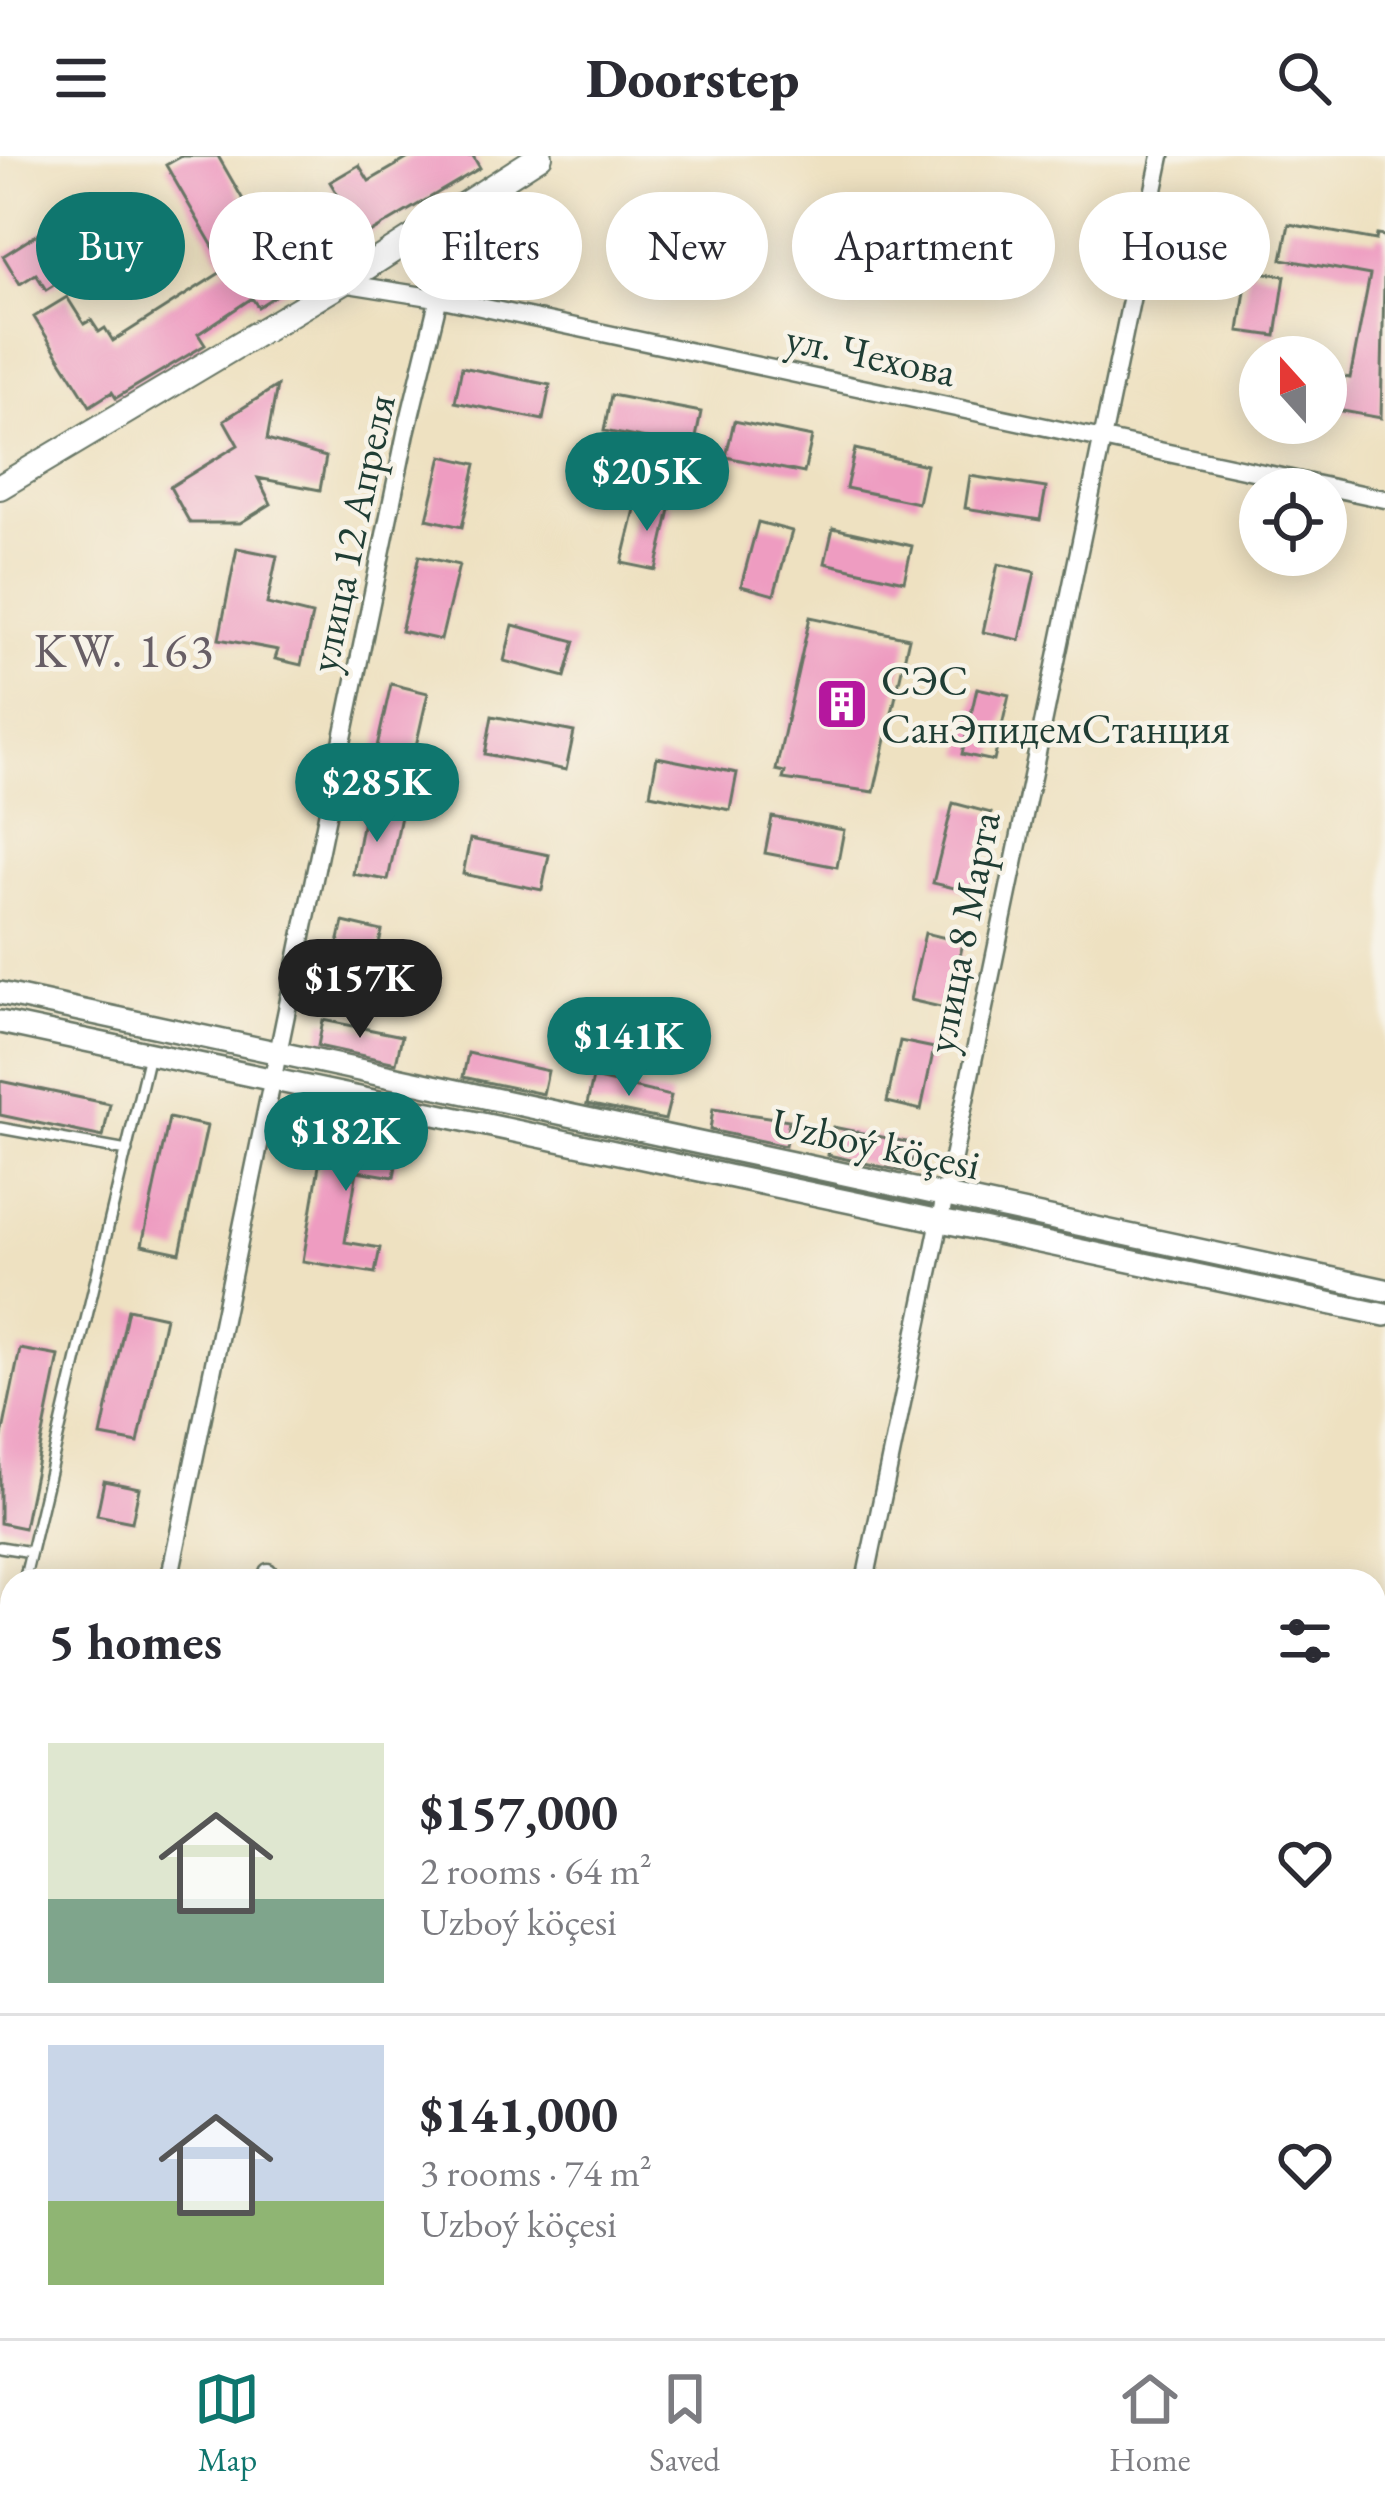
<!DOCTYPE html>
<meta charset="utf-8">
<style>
body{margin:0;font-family:"EB Garamond",serif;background:#f2f2f3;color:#2b2b33;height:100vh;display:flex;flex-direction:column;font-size:45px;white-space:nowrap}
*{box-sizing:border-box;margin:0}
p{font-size:39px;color:#7c7c81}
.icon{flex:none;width:66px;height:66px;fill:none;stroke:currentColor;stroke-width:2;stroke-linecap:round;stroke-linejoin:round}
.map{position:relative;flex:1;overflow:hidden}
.sheet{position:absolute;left:0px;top:1413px;width:1386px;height:771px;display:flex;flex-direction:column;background:#fff;border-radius:36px 36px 0 0;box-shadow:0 6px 30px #0003}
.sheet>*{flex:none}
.top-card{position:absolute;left:36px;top:36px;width:1314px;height:108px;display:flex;gap:24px}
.needle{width:78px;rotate:339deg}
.controls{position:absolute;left:1239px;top:180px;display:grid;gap:24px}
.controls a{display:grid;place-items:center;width:108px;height:108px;border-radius:50%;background:#fff;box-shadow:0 6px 30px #0003;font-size:60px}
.price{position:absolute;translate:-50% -102px;padding:0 27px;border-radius:42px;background:#0f766e;color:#fff;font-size:39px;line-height:78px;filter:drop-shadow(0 3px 6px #0008)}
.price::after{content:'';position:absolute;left:50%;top:72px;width:36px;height:27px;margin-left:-18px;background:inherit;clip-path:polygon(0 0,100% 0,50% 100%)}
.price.on{background:#222;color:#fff}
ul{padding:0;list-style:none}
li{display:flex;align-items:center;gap:36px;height:300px;padding:0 48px}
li+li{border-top:3px solid #e1e1e2}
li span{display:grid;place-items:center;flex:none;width:336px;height:240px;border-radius:0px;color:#555}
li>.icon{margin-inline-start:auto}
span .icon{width:144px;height:144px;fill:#fffc;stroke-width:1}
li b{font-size:51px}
h2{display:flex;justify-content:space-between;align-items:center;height:144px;padding:0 48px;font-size:51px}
.tag{padding:0 42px;border-radius:54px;background:#fff;box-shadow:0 6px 30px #0003;font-size:42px;line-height:108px}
.tag.on{background:#0f766e;color:#fff}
header{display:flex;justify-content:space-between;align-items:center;height:156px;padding:0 48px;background:#fff;font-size:54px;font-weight:800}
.tab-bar{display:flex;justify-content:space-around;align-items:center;height:168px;border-top:3px solid #e1e1e2;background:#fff;font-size:33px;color:#7c7c81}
.tab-bar a{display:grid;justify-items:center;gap:6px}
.tab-bar .on{color:#0f766e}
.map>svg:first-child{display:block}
.building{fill:#ee9cc1}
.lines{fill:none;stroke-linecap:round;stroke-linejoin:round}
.service-casing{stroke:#677665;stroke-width:14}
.minor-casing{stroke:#677665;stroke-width:21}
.tertiary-casing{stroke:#677665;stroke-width:26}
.secondary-casing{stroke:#677665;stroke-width:28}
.service{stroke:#fff;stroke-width:9}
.minor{stroke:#fff;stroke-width:16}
.tertiary{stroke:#fff;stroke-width:21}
.secondary{stroke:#fff;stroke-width:24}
.labels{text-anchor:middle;stroke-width:9;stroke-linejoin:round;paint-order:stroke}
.street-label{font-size:42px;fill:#1f3d34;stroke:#f7f3e8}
.poi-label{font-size:42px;fill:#1f3d34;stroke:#f7f3e8;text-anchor:start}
.quarter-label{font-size:48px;letter-spacing:3px;fill:#675e65;stroke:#f7f3e8}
</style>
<header><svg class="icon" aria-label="menu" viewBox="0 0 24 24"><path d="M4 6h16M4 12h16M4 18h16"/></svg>Doorstep<svg class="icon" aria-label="search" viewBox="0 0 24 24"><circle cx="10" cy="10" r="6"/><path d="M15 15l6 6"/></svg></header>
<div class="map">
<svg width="1385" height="2182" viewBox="0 0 1385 2182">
<rect width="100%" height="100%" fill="#f7f3e8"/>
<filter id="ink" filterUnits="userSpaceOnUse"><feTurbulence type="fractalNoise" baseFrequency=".00833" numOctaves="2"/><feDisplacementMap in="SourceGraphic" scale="24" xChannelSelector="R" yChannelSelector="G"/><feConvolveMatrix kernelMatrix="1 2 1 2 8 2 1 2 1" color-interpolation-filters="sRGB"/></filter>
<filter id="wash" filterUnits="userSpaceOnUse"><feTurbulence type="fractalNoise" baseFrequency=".004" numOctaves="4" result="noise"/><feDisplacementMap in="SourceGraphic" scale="48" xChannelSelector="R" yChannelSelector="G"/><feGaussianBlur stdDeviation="2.7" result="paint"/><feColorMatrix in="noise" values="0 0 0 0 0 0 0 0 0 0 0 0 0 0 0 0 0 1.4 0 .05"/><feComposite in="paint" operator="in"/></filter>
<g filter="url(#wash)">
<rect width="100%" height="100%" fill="#eee1c1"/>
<g id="blocks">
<path class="building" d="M 182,0 L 218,0 L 269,89 L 315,60 L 340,99 L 258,151 L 252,142 L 198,178 L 205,189 L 116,242 L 112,236 L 90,250 L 34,161 L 67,141 L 84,168 L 91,164 L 99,176 L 105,172 L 113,185 L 226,113 L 166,9 Z
M 412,0 L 473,0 L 480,12 L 363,81 L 330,26 L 359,9 L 369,25 Z
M 70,58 L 77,71 L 88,64 L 99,82 L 57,108 L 65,122 L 46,134 L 36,118 L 20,128 L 3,100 Z
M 1289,68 L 1376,84 L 1377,79 L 1385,80 L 1381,262 L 1326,252 L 1326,218 L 1350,222 L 1370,119 L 1282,103 Z
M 1248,114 L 1285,120 L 1276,180 L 1239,175 Z
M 462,211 L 550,229 L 543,264 L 455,246 Z
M 277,230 L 267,284 L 326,301 L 320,334 L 258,322 L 271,348 L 240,367 L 190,367 L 170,331 L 238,289 L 224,264 Z
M 611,239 L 701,256 L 694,292 L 604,275 Z
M 734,265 L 812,281 L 804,317 L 726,301 Z
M 855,293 L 926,309 L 918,347 L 846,332 Z
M 442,300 L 476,308 L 462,371 L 427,363 Z
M 970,320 L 1046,332 L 1040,364 L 965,352 Z
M 638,341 L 671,349 L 656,414 L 622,407 Z
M 758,366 L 792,375 L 774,439 L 741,430 Z
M 833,372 L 912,390 L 904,425 L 825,407 Z
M 237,392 L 277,400 L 267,448 L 312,459 L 301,509 L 275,503 L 278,494 L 219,483 Z
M 419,400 L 459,409 L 441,484 L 401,475 Z
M 998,408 L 1035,416 L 1020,484 L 983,476 Z
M 810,461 L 909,482 L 874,636 L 783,623 L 785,616 L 776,614 Z
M 513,469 L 575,485 L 565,521 L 504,505 Z
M 391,528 L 428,537 L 413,603 L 376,595 Z
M 977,532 L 1009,539 L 994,605 L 962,598 Z
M 492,560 L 574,576 L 566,614 L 485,598 Z
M 657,601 L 737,617 L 730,654 L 650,638 Z
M 953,647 L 991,657 L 971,736 L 933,727 Z
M 365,653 L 401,660 L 388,724 L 353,718 Z
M 772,661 L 844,674 L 837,711 L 765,697 Z
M 470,683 L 549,699 L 542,734 L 463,718 Z
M 343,766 L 382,775 L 367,837 L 329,828 Z
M 925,777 L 963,786 L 949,853 L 910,844 Z
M 323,864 L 402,880 L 396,907 L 318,890 Z
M 900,885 L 934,892 L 921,954 L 887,946 Z
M 468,897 L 548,915 L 543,938 L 463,921 Z
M 593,922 L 671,940 L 665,964 L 587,948 Z
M 0,925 L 110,948 L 103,981 L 0,959 Z
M 713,953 L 789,964 L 785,990 L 710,974 Z
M 169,962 L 207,970 L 180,1097 L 142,1089 Z
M 326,968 L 401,980 L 394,1021 L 357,1015 L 345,1086 L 380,1092 L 375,1117 L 303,1105 Z
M 833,971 L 916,988 L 910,1017 L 828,999 Z
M 128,1153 L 165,1161 L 138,1287 L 101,1280 Z
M 20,1193 L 59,1200 L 24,1372 L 0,1367 L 0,1290 Z
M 104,1325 L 139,1332 L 132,1366 L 97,1359 Z"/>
</g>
</g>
<g filter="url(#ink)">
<use href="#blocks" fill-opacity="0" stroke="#677665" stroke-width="3"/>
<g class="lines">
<g class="service-casing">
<path id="service" d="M 0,972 L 127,995
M 0,1391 L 31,1396
M 24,1425 L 149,899
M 0,1521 L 12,1472
M 154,2172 L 198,2182"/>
</g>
<g class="minor-casing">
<path id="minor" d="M 342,127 L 443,143 L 1385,343
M 169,1425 L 406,277 L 461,50
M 266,1425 L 268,1416
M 865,1425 L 1161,0
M 1374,1698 L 1385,1648
M 0,1786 L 12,1788
M 1374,2081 L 1385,2083
M 13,2182 L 15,2172
M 705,2182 L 707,2172
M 1269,2182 L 1271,2172"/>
</g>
<g class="tertiary-casing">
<path id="tertiary" d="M 0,837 L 1385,1134
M 0,866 L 1385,1159"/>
</g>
<g class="secondary-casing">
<path id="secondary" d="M 0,331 L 342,127 L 540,0"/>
</g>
<use href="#service" class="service"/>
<use href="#minor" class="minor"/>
<use href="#tertiary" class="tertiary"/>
<use href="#secondary" class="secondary"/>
</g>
</g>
<defs>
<g id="building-square" transform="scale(2.7)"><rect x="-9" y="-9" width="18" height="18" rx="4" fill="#b5179e" stroke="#f7f3e8"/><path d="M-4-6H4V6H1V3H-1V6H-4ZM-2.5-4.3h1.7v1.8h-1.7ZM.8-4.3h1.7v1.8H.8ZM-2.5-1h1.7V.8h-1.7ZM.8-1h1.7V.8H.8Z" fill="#fff"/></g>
</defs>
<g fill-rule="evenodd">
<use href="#building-square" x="842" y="548"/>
</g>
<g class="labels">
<g class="street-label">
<text transform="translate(871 198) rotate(12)" y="15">ул. Чехова</text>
<text transform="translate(351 377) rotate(-78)" y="15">улица 12 Апреля</text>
<text transform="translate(962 776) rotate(-79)" y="15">улица 8 Марта</text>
<text transform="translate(876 987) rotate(12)" y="15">Uzboý köçesi</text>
</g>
<g class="poi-label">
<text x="881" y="539">СЭС<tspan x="881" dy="48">СанЭпидемСтанция</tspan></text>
</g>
<g class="quarter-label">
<text x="125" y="511">KW. 163</text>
</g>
</g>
</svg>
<div class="controls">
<a><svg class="needle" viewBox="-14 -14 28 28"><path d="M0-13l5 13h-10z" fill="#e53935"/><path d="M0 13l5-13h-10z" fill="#7c7c81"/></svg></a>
<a><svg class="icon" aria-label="locate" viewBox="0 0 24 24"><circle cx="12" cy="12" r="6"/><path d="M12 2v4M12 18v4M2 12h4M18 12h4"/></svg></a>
</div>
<b class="price" style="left:647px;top:378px">$205K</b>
<b class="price" style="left:377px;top:689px">$285K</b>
<b class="price on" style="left:360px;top:885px">$157K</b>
<b class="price" style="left:629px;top:943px">$141K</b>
<b class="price" style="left:346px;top:1038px">$182K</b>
<div class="top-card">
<a class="tag on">Buy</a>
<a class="tag">Rent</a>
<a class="tag">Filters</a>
<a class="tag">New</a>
<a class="tag">Apartment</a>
<a class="tag">House</a>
</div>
<section class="sheet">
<h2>5 homes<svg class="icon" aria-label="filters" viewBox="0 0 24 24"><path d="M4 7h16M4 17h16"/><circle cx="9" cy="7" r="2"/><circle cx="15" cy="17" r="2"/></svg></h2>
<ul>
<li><span style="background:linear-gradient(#dfe7d0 65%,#7fa58c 0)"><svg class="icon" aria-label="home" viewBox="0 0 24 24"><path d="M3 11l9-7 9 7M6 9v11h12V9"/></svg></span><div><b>$157,000</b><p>2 rooms · 64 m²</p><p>Uzboý köçesi</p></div><svg class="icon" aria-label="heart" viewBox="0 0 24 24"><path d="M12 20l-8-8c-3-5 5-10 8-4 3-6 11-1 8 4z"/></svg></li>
<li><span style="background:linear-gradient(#c9d6e8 65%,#8fb573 0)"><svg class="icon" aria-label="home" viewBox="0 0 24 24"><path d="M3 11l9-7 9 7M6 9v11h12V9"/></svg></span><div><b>$141,000</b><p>3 rooms · 74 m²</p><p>Uzboý köçesi</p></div><svg class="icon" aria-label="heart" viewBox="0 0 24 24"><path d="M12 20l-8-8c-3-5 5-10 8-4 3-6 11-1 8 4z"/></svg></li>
</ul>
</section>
</div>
<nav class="tab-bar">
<a class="on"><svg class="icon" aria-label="map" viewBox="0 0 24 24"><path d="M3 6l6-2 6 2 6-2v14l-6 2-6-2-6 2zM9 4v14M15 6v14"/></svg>Map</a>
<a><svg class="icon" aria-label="saved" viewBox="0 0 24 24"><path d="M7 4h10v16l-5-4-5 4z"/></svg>Saved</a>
<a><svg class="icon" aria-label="home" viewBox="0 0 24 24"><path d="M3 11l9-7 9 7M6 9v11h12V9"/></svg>Home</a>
</nav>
